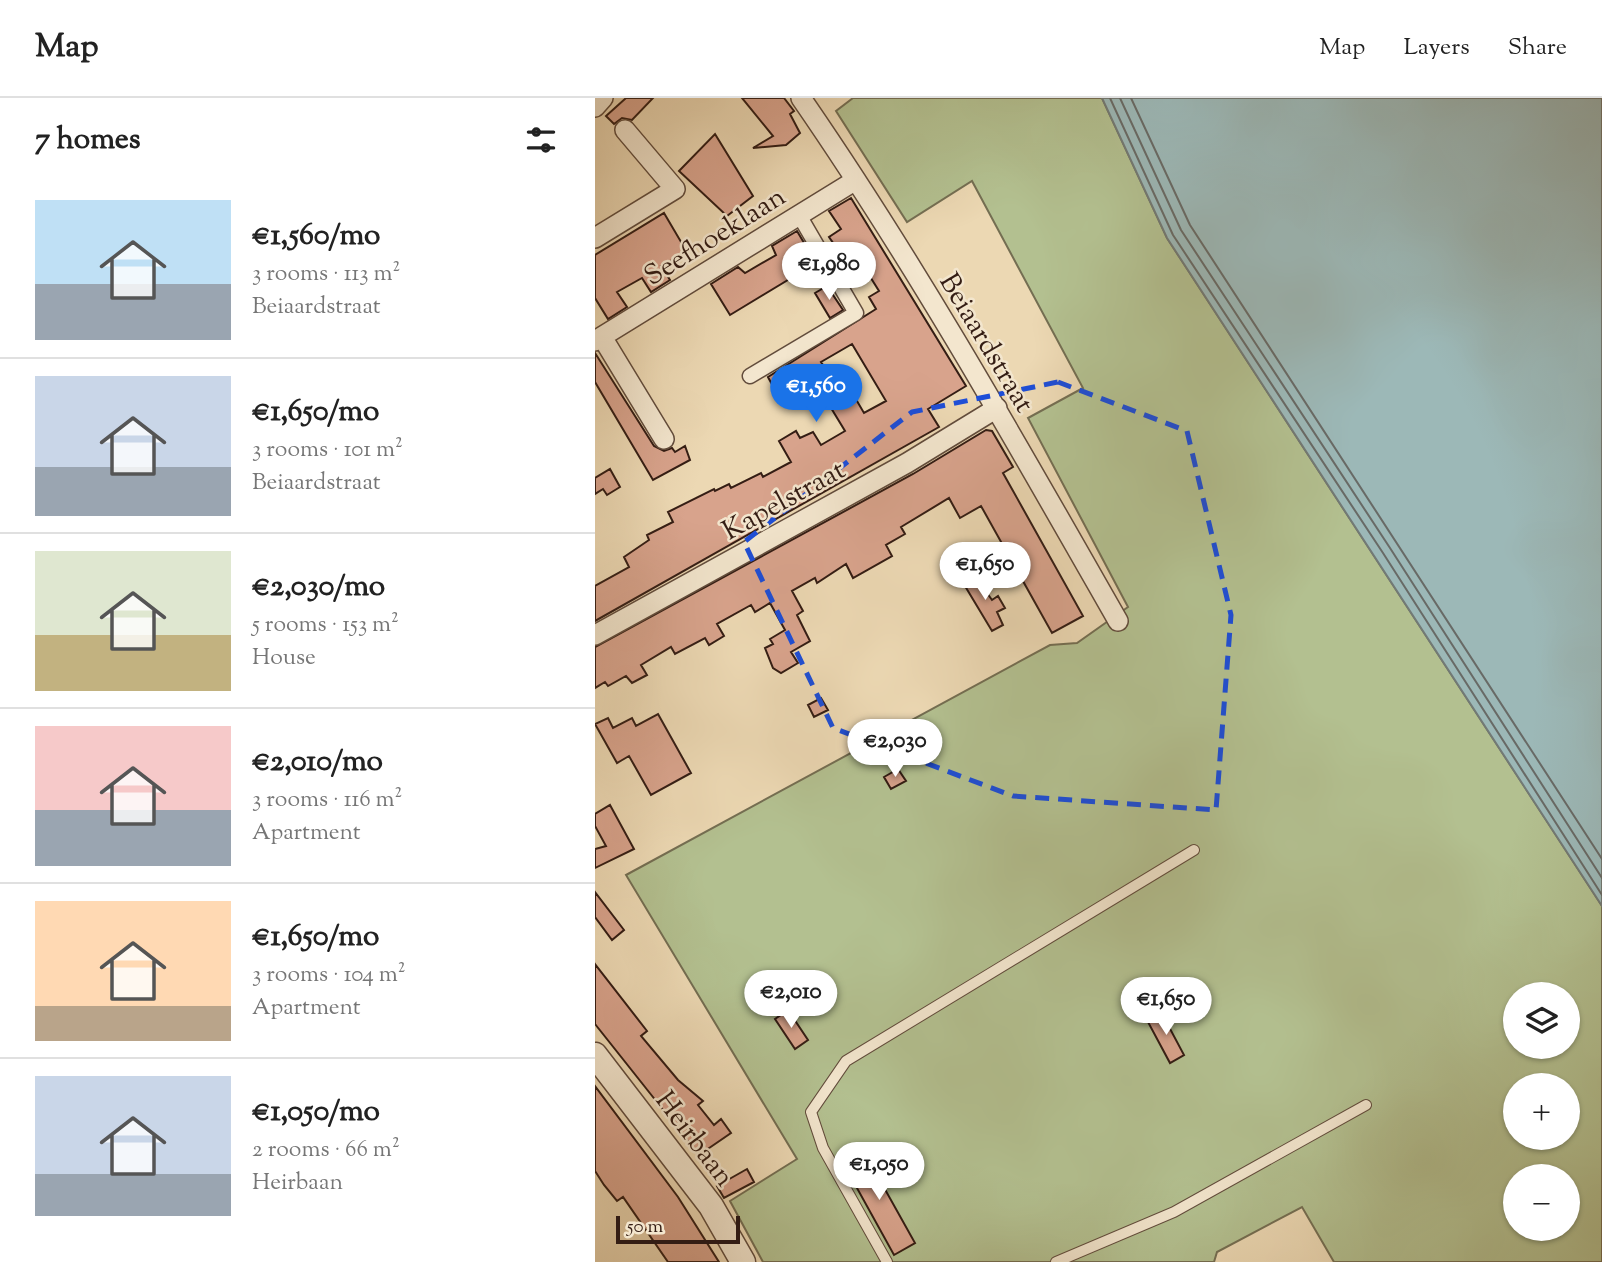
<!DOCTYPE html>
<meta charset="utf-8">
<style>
body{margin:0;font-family:"Sorts Mill Goudy",serif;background:#f6f6f6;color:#222;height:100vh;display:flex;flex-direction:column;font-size:26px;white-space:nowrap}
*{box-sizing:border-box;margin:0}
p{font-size:23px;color:#767676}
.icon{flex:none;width:38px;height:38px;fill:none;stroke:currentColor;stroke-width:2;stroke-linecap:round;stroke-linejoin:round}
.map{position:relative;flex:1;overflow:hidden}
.details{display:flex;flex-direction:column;background:#fff;width:595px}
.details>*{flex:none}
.controls{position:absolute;left:908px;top:884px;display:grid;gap:14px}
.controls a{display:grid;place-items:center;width:77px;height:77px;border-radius:50%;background:#fff;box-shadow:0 2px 5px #0004;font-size:35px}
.scale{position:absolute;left:21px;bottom:18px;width:124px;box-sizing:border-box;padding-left:7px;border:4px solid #341d14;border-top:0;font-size:19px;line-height:24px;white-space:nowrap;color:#341d14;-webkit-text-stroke:5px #f3e6ce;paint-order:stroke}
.price{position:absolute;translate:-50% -60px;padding:0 16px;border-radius:24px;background:#fff;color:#222;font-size:23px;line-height:46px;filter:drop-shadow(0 2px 4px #0008)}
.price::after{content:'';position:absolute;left:50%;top:42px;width:21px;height:16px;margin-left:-10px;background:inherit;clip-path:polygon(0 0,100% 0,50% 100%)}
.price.selected{background:#1a73e8;color:#fff}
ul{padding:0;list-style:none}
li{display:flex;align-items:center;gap:21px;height:175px;padding:0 35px}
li+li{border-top:2px solid #e0e0e0}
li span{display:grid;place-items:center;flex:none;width:196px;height:140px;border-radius:0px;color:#555}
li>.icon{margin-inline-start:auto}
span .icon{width:84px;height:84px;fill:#fffc;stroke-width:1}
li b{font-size:30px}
h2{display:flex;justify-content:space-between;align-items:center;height:84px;padding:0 35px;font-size:30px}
header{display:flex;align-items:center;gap:42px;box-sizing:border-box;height:98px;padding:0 35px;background:#fff;border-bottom:2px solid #e0e0e0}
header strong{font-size:33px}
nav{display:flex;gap:38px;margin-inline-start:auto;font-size:24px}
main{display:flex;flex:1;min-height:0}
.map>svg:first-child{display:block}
.green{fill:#b3c090;stroke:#746e52;stroke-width:2;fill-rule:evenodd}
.water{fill:#9cb8b7;stroke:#727a76;stroke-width:2}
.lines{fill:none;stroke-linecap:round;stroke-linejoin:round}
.shore{stroke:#686a66;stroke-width:2}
.building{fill:#d8a38c;stroke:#341d14;stroke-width:2;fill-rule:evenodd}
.service-casing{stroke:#624c3c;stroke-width:12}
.pedestrian-casing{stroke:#624c3c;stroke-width:17}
.minor-casing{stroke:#624c3c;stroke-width:22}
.tertiary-casing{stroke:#624c3c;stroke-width:27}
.service{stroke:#f3e6ce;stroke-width:10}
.pedestrian{stroke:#f3e6ce;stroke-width:14}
.minor{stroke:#f3e6ce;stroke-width:19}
.tertiary{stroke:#f3e6ce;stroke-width:24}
.marked{fill:none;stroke:#1d4ed8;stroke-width:5;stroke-dasharray:14 9;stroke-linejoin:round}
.labels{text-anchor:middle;stroke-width:5;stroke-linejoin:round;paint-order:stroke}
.street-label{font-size:28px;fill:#341d14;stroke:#f3e6ce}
</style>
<header>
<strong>Map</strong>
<nav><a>Map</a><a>Layers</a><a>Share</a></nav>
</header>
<main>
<section class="details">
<h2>7 homes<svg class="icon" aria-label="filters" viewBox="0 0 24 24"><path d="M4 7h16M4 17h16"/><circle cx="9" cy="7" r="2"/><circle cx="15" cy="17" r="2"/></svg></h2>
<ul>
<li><span style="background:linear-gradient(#bfe0f5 60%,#9aa5b1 0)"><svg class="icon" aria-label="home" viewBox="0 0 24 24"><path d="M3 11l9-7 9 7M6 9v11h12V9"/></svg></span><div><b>€1,560/mo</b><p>3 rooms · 113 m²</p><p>Beiaardstraat</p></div></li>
<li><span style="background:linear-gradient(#c9d6e8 65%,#9aa5b1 0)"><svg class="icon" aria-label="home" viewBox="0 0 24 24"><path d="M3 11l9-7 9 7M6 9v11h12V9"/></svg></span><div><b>€1,650/mo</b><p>3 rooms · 101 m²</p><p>Beiaardstraat</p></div></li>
<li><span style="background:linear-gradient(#dfe7d0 60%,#c2b280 0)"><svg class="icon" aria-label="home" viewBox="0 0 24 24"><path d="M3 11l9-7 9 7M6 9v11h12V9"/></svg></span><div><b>€2,030/mo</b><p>5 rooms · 153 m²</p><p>House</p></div></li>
<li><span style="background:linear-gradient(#f6c9c9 60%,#9aa5b1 0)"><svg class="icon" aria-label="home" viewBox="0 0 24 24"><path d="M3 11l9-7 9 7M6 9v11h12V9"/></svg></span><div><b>€2,010/mo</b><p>3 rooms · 116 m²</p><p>Apartment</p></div></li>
<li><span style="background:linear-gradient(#ffd9b3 75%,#b9a48a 0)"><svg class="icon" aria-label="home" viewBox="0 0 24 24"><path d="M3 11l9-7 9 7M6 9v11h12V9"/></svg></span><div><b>€1,650/mo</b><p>3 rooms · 104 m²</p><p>Apartment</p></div></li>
<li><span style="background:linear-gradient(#c9d6e8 70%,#9aa5b1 0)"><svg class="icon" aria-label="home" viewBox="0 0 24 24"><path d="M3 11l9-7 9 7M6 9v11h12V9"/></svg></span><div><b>€1,050/mo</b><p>2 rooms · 66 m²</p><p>Heirbaan</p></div></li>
</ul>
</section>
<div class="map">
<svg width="1007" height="1164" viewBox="0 0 1007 1164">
<rect width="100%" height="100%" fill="#ecd8b3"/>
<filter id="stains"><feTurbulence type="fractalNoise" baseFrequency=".00286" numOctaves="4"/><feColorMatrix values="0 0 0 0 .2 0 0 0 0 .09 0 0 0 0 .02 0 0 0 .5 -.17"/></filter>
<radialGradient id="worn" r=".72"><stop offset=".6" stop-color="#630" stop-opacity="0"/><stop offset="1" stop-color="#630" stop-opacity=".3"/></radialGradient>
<path class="green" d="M 258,0 L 507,0 L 572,140 L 1007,808 L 1007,1164 L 739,1164 L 707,1109 L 622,1154 L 619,1164 L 168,1164 L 135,1103 L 202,1061 L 31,777 L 455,547 L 482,545 L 533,509 L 433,320 L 488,290 L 377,83 L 312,124 L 241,13 ZM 920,896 L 973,896 L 973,948 L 920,948 ZM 920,987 L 973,987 L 973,1040 L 920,1040 ZM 920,1078 L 973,1078 L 973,1130 L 920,1130 Z"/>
<path class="water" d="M 507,0 L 1007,0 L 1007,808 L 572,140 Z"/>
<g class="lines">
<path class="shore" d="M 515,0 L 578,137 L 788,455 L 1007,797
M 525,0 L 586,132 L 795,450 L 1007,780
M 536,0 L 595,127 L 1007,761"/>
</g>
<path class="building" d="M 31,0 L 58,0 L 37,22 L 27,20 L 19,26 L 11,18 Z
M 147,0 L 189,0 L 199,13 L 195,16 L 205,35 L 191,47 L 158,50 L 178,38 Z
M 120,36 L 158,98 L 132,118 L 84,73 Z
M 256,100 L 371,288 L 333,311 L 344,329 L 0,523 L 0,488 L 34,469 L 29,459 L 54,442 L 52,437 L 78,424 L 73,414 L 119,391 L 120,393 L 134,386 L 136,390 L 166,375 L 168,379 L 196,364 L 184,343 L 201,333 L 205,340 L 218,334 L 226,347 L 250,333 L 213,272 L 180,292 L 173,279 L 281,211 L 274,199 L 284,193 L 269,169 L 259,175 L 234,139 L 246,131 L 234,113 ZM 257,246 L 291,303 L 269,315 L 252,286 L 244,290 L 226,264 Z
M 69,115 L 92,154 L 66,168 L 75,182 L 56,194 L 47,180 L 22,194 L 32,209 L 13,221 L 0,200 L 0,157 Z
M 202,133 L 221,165 L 135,217 L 116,186 L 143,169 L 150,175 L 181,157 L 177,148 Z
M 232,188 L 248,212 L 235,220 L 220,195 Z
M 0,255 L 59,348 L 69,353 L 77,350 L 80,354 L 90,348 L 95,362 L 58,382 L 0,284 Z
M 391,332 L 397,333 L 418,369 L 408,375 L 488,518 L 457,535 L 386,408 L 365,420 L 354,400 L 306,429 L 310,436 L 291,447 L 297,458 L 258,480 L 251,466 L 222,485 L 220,480 L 197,493 L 208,513 L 202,517 L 215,543 L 196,554 L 203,565 L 186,575 L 178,570 L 170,550 L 178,546 L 175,541 L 190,532 L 175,505 L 160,514 L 156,507 L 122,526 L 129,538 L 114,547 L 110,540 L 80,556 L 76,549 L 46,567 L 52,577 L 37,585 L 31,578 L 13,588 L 10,584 L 0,590 L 0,549 L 318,376 Z
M 15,371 L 25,389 L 12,397 L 8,391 L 0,396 L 0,380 Z
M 380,475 L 392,495 L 397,502 L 403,498 L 410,510 L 402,514 L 408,527 L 397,533 L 367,483 Z
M 226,600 L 233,612 L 219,619 L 213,607 Z
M 63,616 L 96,675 L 56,697 L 34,658 L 22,665 L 0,626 L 13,620 L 18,630 L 37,620 L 41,628 Z
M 303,671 L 311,683 L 296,691 L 289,679 Z
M 15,707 L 39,751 L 0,770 L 0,751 L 11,748 L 0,728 L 0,716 Z
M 0,794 L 29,832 L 17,842 L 0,819 Z
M 0,866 L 52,933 L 46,938 L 83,982 L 108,1003 L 103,1007 L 119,1027 L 126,1021 L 136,1035 L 104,1057 L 0,926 Z
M 193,912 L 213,942 L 200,951 L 180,921 Z
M 571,914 L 577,925 L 573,927 L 589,957 L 575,965 L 553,924 Z
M 0,988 L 83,1099 L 124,1164 L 73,1164 L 28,1099 L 22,1103 L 9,1087 L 0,1073 Z
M 268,1052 L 320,1145 L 299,1157 L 247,1063 Z
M 152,1071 L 159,1084 L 129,1100 L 122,1088 Z"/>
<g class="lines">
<g class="service-casing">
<path id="service" d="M 292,1164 L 228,1050 L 216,1014 L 251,963 L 599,752
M 461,1164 L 579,1114 L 771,1007"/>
</g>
<g class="pedestrian-casing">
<path id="pedestrian" d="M 155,278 L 261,215 L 204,117"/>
</g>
<g class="minor-casing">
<path id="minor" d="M 206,0 C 322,168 422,346 523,523
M 0,9 L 8,0
M 0,140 L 80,91 L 30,32
M 7,239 L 69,341
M 0,243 L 261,82
M 0,537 L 312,365 L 402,310"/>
</g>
<g class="tertiary-casing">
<path id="tertiary" d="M 0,957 L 116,1108 L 148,1164"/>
</g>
<use href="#service" class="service"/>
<use href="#pedestrian" class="pedestrian"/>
<use href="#minor" class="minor"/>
<use href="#tertiary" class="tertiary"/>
</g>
<path class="marked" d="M 463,284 L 592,333 L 636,517 L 621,712 L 418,698 L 238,630 L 149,444 L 317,314 Z"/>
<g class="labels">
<g class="street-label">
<text transform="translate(119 137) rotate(-32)" y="10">Seefhoeklaan</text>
<text transform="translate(393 244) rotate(59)" y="10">Beiaardstraat</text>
<text transform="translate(188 401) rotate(-29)" y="10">Kapelstraat</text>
<text transform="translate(101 1040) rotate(53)" y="10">Heirbaan</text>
</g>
</g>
<rect width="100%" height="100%" filter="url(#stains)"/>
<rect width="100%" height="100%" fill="url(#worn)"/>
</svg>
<div class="controls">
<a><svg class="icon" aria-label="layers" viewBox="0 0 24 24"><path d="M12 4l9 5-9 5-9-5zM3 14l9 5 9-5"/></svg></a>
<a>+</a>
<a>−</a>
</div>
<div class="scale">50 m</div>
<b class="price" style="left:234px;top:204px">€1,980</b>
<b class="price selected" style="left:221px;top:326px">€1,560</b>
<b class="price" style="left:390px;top:504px">€1,650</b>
<b class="price" style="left:300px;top:681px">€2,030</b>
<b class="price" style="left:196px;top:932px">€2,010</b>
<b class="price" style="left:571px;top:939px">€1,650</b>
<b class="price" style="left:284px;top:1104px">€1,050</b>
</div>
</main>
